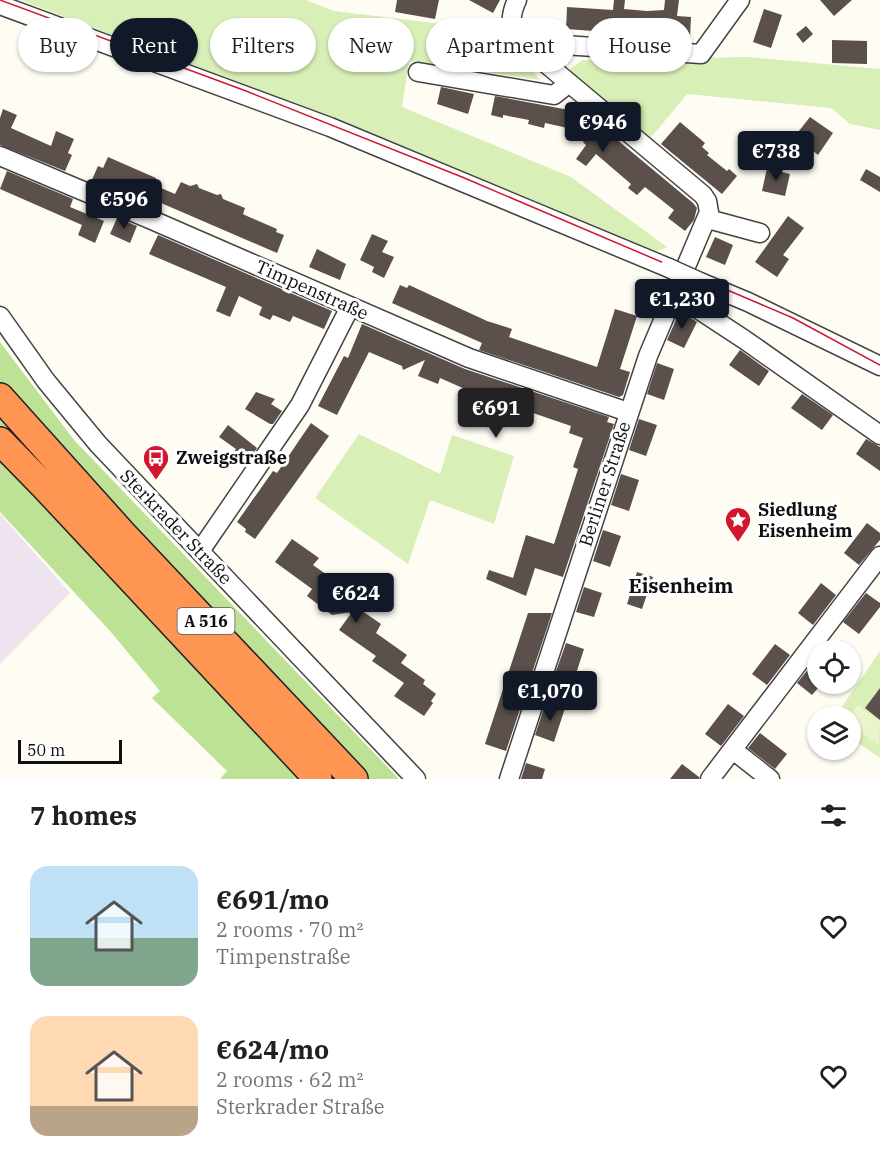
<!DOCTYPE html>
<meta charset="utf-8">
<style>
body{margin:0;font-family:"IBM Plex Serif",serif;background:#f2f2f2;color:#202124;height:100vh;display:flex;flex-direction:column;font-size:22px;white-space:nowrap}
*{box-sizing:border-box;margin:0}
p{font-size:20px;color:#757577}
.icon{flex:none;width:33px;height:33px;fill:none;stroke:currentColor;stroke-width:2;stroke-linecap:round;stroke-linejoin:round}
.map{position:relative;height:779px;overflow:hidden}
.drawer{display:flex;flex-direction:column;background:#fff;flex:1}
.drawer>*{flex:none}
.banner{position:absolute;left:18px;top:18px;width:844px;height:54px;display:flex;gap:12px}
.tools{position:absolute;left:807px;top:640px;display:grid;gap:12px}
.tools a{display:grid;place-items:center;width:54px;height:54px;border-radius:50%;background:#fff;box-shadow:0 2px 4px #0004;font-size:30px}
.scale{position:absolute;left:18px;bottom:15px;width:104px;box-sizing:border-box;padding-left:6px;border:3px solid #101010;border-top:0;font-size:16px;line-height:21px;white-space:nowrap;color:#101010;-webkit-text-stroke:4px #fff;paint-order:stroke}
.price{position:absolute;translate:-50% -51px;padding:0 14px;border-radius:6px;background:#111827;color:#fff;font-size:20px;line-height:39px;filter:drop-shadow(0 2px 3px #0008)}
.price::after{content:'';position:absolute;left:50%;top:36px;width:18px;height:14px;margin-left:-9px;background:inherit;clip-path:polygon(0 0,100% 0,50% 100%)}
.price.on{background:#222;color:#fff}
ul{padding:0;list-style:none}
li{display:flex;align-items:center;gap:18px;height:150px;padding:0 30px}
li span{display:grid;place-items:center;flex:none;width:168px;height:120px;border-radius:18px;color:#555}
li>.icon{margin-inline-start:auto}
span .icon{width:72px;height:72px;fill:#fffc;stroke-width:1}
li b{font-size:26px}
h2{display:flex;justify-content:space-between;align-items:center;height:72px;padding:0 30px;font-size:26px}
.tag{padding:0 21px;border-radius:27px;background:#fff;box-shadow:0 2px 4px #0004;font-size:21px;line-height:54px}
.tag.on{background:#111827;color:#fff}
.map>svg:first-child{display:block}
.industrial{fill:#ede4ef}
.green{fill:#d8efb7}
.forest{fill:#bde295}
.pitch{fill:#e9f5ca}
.building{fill:#5b504b}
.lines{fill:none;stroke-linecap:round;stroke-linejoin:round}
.minor-casing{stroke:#434343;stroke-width:21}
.highway-casing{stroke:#212121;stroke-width:30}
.minor{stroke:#fff;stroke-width:18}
.highway{stroke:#ff9552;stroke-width:27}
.tram{stroke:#d3162d;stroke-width:1.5}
.minor-bridge-casing{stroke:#434343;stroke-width:21;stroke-linecap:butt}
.minor-bridge{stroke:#fff;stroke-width:18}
.labels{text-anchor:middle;stroke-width:6;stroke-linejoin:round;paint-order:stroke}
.shield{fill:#fff;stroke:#585858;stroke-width:1.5}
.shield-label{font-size:16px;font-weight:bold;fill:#101010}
.street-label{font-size:18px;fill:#101010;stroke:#fff}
.poi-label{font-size:18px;font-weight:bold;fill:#101010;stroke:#fff;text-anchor:start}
.neighbourhood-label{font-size:20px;font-weight:bold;fill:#101010;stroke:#fff}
</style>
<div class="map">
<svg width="880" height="779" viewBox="0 0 880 779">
<rect width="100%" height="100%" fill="#fffcf4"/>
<path class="industrial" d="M 0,514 L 70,593 L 0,664 Z"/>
<path class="green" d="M 20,0 L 306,0 L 334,11 L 501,31 L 540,80 L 409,61 L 402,107 L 571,177 L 667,247 L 656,251 L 264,92 Z
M 748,57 L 880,69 L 880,130 L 850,124 L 831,108 L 687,94 L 649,140 L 565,72 L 583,60 Z
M 359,434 L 440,474 L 452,435 L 514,456 L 494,524 L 430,500 L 408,564 L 315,498 Z
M 880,651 L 880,758 L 851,738 L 850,717 L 835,717 Z"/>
<path class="forest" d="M 0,342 L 74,440 L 399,779 L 220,779 L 227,771 L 152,698 L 160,691 L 110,631 L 0,512 Z"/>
<path class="pitch" d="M 858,705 L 880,721 L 879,746 L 851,725 L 849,717 Z"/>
<path class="building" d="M 397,0 L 439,0 L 435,19 L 395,12 Z
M 469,0 L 500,0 L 493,13 Z
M 614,0 L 625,0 L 624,9 L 647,11 L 664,10 L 665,0 L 679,0 L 677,16 L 691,17 L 690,38 L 566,29 L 567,7 L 613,10 Z
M 820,0 L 852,0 L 834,16 Z
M 764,9 L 782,15 L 771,48 L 753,42 Z
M 806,26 L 813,34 L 803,43 L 796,34 Z
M 832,40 L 867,41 L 867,64 L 832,63 Z
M 441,87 L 474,94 L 468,114 L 437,104 Z
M 495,96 L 585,113 L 693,203 L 697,208 L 694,220 L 685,231 L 668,218 L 674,210 L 645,187 L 637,195 L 628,188 L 631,184 L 596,154 L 586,166 L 576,159 L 586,145 L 583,142 L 586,138 L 572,129 L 545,123 L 544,128 L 528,124 L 529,120 L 503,115 L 503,118 L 491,115 Z
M 3,109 L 17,115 L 11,128 L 51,146 L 56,131 L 74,139 L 68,153 L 72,155 L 65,171 L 0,145 L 0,118 Z
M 810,117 L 833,133 L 818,155 L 795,136 Z
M 680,122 L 705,143 L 702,147 L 709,153 L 707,155 L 727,171 L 729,169 L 737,176 L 722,194 L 661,144 Z
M 108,157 L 156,178 L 154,185 L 175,194 L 181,182 L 190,186 L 197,184 L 199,188 L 217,195 L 221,194 L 223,199 L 245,208 L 243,214 L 247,216 L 277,229 L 276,232 L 284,235 L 277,253 L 161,203 L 158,210 L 137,201 L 140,193 L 121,186 L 118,193 L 91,182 L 98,166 L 103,168 Z
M 767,168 L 790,174 L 785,196 L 762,191 Z
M 866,169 L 880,177 L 880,192 L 860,180 Z
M 7,171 L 73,199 L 70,207 L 104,221 L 95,243 L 78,235 L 82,225 L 0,189 Z
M 788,216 L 804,228 L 783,255 L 789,259 L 777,277 L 755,262 Z
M 117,218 L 137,226 L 130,243 L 110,234 Z
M 372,234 L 388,241 L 382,252 L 394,257 L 384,278 L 372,272 L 374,267 L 360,260 Z
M 158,235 L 332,311 L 324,329 L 293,316 L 290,322 L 273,315 L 270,320 L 259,315 L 262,307 L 239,296 L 230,317 L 216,311 L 226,287 L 149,254 Z
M 715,237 L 733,245 L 725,265 L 706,257 Z
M 317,249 L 346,264 L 340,280 L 309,267 Z
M 400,285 L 407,288 L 409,285 L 487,321 L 512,329 L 509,337 L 597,367 L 615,309 L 637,316 L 620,369 L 630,372 L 623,395 L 619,397 L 479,350 L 482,343 L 392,303 Z
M 680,311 L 697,322 L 684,348 L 667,340 Z
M 362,324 L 465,369 L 609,417 L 607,422 L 614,424 L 563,577 L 535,568 L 526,596 L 486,579 L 489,570 L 513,578 L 526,535 L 554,544 L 578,469 L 573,467 L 583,438 L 569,433 L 571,426 L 474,393 L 440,378 L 438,384 L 418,376 L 425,360 L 403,370 L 402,366 L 369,352 L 337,415 L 318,406 L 344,356 L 348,358 Z
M 740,350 L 769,371 L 759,386 L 729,365 Z
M 657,363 L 674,369 L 664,400 L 647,394 Z
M 256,392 L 275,399 L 271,404 L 282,411 L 273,424 L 270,424 L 245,409 Z
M 802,394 L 833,415 L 822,430 L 791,408 Z
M 639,419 L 657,425 L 646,456 L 629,450 Z
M 311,423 L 329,436 L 255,539 L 245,532 L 246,529 L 237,522 L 273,471 L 277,473 Z
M 228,425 L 257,448 L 244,467 L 230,457 L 236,449 L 219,437 Z
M 866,439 L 880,447 L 880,471 L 856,454 Z
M 621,474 L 639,480 L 629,511 L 611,505 Z
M 867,523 L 880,533 L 880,540 L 859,565 L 844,553 Z
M 603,530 L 621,536 L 610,567 L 593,561 Z
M 292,539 L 319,558 L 313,565 L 351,592 L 345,599 L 381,624 L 376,633 L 407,655 L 401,663 L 425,680 L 423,684 L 436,694 L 431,701 L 433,703 L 424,716 L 394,696 L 404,683 L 372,661 L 376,656 L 339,630 L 352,612 L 332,615 L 307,596 L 312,589 L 275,562 Z
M 637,572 L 653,577 L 642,609 L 627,604 Z
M 821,583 L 836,595 L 813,625 L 798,613 Z
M 584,587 L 602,593 L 594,617 L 576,612 Z
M 866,593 L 880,603 L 880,607 L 859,634 L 843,622 Z
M 528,613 L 552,613 L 506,751 L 485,744 Z
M 566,643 L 584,649 L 574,680 L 555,674 Z
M 775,644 L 790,655 L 767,685 L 752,674 Z
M 818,657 L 818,688 L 812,695 L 797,683 Z
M 880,688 L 880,720 L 865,708 Z
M 546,702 L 565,708 L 554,742 L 535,735 Z
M 728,704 L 744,716 L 721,746 L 705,734 Z
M 760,733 L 787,754 L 775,769 L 748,748 Z
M 526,763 L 545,769 L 542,779 L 521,779 Z
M 682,764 L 699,777 L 699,779 L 670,779 Z"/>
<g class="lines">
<g class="minor-casing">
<path id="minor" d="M 0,5 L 330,127 L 669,268
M 525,46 L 548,44 L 701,54 L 740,0
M 418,72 L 554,95 L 568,84
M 0,156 L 152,220 L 469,358 L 628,412
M 708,219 L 760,233
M 700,282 L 748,302 L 880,366
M 675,294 L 745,340 L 880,435
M 0,316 L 46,381 L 98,444 L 416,779
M 200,551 L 300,405 L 350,307
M 733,750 L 770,779
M 509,779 L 648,356 L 709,212 L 707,201 L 703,195 L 525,46 C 512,27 507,22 517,0
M 710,779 L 880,556"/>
</g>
<g class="highway-casing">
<path id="highway" d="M 0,397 L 123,534 L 354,779
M 0,441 L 44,486 L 318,779"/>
</g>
<use href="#minor" class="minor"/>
<use href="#highway" class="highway"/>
<path class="tram" d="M 0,0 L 246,91 L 462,177 L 793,318 L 880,365"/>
<g class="minor-bridge-casing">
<path id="minor-bridge" d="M 669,268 L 700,282"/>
</g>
<use href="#minor-bridge" class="minor-bridge"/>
</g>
<defs>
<g id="bus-pin" transform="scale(1.35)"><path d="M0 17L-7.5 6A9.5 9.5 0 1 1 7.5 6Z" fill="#d3162d" stroke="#fff"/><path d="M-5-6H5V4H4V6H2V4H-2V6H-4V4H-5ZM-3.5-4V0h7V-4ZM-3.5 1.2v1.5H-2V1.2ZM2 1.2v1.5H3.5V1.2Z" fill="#fff"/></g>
<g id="sight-pin" transform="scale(1.35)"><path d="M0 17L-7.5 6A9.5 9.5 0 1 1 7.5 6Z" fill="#d3162d" stroke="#fff"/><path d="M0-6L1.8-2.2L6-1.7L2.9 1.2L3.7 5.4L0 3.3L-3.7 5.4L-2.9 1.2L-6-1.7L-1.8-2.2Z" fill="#fff"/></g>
</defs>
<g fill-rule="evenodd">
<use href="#bus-pin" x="156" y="458"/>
<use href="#sight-pin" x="738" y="520"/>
</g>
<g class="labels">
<rect class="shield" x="177.5" y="608" width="57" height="26" rx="4.5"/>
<g class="shield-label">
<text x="206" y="627">A 516</text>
</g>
<g class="street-label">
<text transform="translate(312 290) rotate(24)" y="6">Timpenstraße</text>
<text transform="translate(605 484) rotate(-72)" y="6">Berliner Straße</text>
<text transform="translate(176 527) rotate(46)" y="6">Sterkrader Straße</text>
</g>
<g class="poi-label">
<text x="176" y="464">Zweigstraße</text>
<text x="758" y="516">Siedlung<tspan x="758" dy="21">Eisenheim</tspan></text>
</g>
<g class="neighbourhood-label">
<text x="681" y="593">Eisenheim</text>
</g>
</g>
</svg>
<div class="tools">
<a><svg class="icon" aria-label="locate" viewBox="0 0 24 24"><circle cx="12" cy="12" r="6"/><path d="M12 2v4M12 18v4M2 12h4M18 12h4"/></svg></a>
<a><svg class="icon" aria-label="layers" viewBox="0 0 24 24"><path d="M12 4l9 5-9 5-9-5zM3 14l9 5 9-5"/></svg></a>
</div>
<div class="scale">50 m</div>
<b class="price" style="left:603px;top:153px">€946</b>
<b class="price" style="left:776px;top:182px">€738</b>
<b class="price" style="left:124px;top:230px">€596</b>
<b class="price" style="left:682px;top:330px">€1,230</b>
<b class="price on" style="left:496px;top:439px">€691</b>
<b class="price" style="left:356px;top:624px">€624</b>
<b class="price" style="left:550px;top:722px">€1,070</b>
<div class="banner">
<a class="tag">Buy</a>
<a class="tag on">Rent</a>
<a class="tag">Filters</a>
<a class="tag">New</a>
<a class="tag">Apartment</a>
<a class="tag">House</a>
</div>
</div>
<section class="drawer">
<h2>7 homes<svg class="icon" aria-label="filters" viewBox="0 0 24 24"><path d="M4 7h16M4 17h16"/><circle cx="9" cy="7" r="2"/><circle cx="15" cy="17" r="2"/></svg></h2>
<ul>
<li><span style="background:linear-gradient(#bfe0f5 60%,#7fa58c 0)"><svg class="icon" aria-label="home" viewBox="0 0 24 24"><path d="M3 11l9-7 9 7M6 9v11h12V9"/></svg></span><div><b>€691/mo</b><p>2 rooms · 70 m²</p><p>Timpenstraße</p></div><svg class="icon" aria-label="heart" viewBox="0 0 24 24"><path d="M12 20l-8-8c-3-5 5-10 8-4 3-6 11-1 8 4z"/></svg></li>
<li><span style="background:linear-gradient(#ffd9b3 75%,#b9a48a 0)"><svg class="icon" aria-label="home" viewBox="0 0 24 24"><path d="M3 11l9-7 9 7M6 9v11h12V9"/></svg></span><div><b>€624/mo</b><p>2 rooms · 62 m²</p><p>Sterkrader Straße</p></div><svg class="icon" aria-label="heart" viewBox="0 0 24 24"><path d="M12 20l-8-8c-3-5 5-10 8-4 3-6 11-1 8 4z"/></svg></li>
</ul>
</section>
